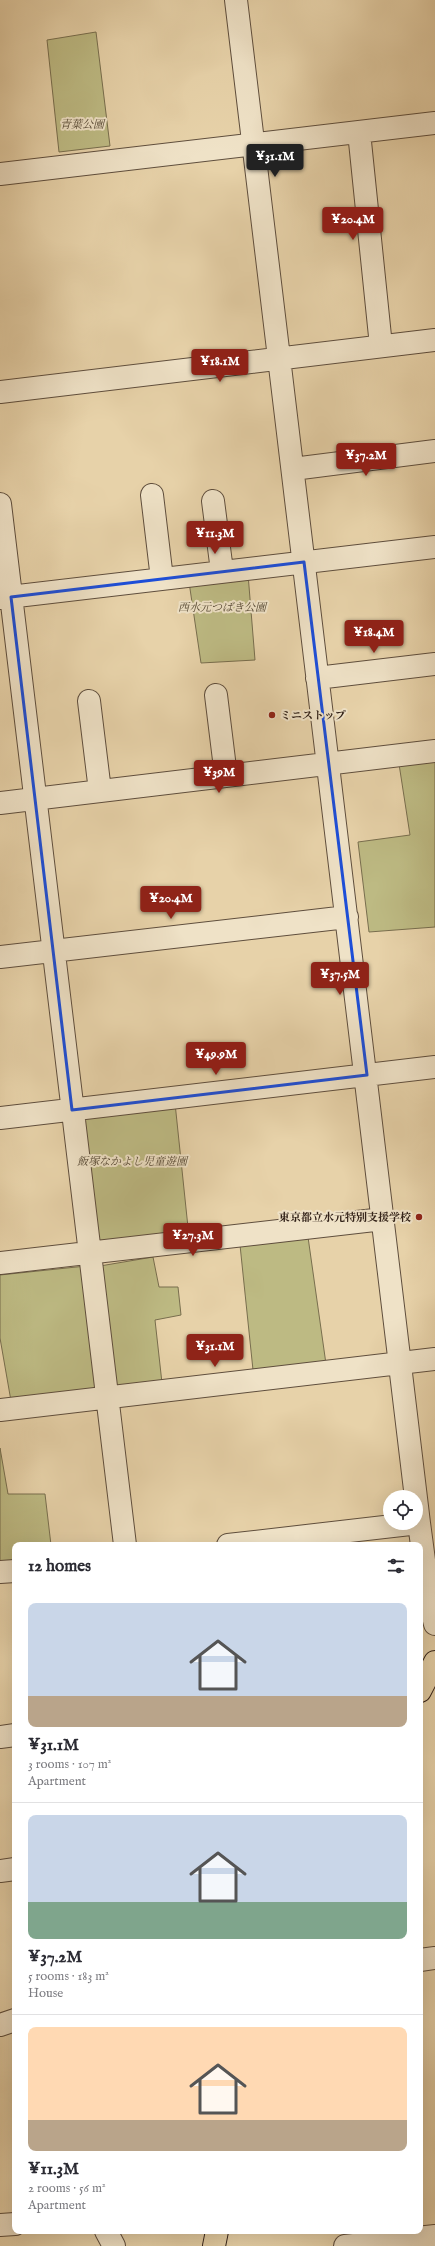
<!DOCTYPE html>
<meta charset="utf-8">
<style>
body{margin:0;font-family:"IM FELL English","Noto Serif JP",serif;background:#f2f2f3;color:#2b2b33;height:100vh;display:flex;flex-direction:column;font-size:15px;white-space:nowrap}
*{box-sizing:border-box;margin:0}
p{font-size:13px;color:#7c7c81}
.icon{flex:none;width:22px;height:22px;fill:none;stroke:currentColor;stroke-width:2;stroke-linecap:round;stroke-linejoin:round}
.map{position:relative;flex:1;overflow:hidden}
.sheet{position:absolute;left:12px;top:1542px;width:411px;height:692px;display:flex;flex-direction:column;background:#fff;border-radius:8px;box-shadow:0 4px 16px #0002}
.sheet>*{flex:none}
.buttons{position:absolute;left:383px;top:1490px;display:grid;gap:8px}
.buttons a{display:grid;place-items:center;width:40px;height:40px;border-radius:50%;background:#fff;box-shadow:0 4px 16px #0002;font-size:20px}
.price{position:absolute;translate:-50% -34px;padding:0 9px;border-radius:4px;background:#8f2418;color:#fff;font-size:13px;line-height:26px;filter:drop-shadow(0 1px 2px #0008)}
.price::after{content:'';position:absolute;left:50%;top:24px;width:12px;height:9px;margin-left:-6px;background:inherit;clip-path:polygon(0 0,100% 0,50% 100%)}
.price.active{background:#222;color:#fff}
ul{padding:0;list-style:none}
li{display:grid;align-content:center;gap:8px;height:212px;padding:0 16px}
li+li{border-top:1px solid #e1e1e2}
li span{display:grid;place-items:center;height:124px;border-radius:8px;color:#555}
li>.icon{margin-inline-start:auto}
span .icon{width:72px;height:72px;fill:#fffc;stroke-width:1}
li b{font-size:17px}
h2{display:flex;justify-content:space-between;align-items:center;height:48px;padding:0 16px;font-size:17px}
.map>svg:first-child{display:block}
.green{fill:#bdba83;stroke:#786e4e}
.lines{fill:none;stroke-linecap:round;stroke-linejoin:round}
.minor-casing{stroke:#5f4e3d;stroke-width:24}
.major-casing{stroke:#322219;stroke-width:24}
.minor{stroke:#efe2c7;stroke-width:22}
.major{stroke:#e7d2a9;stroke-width:22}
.marked{fill:none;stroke:#1d4ed8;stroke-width:3;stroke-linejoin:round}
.poi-dot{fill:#8f2418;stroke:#efe2c7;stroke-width:1.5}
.labels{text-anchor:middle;stroke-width:4;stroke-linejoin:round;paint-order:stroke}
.park-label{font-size:11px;font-style:italic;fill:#554834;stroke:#efe2c7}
.poi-label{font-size:11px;font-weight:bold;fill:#322219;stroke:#efe2c7;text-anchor:start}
</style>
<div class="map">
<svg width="435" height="2246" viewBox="0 0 435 2246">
<rect width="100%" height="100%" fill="#e7d2a9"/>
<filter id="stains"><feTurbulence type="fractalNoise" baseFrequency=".005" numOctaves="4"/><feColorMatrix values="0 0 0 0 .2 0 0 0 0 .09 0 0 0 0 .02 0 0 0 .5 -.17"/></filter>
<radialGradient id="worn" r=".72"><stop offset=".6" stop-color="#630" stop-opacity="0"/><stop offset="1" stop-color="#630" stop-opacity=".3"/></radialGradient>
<path class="green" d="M 96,32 L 110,146 L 59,152 L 47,40 Z
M 248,574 L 255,660 L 201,663 L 189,582 Z
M 435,760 L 435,927 L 369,932 L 358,842 L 410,835 L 399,764 Z
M 175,1103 L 189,1237 L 94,1248 L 76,1114 Z
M 308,1237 L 326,1364 L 253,1370 L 240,1245 Z
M 153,1257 L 159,1287 L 178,1287 L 181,1315 L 155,1320 L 162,1383 L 119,1389 L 111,1380 L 100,1266 Z
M 86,1266 L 98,1389 L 11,1401 L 0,1338 L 0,1275 Z
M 0,1448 L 8,1494 L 45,1494 L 51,1545 L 15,1545 L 15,1563 L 0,1564 Z"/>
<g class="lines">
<g class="minor-casing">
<path id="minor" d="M 236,0 L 419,1523 L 430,1605 L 435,1624
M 359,132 L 381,346
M 0,174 L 435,123
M 0,392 L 435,340
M 293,469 L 435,451
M 152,495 L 162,579
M 213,501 L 222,571
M 0,504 L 125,1545
M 0,598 L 435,547
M 317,678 L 435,664
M 216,695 L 226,776
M 89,701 L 100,791
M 0,803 L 435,751
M 0,957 L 347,917
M 0,1118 L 435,1067
M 0,1263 L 383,1219
M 0,1410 L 435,1359
M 228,1545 L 419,1523
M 0,1572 L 15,1571
M 0,1737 L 15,1735
M 0,1871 L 15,1869
M 420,1960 L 435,1958
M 0,2025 L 15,2020
M 0,2225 L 15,2224
M 106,2231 L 114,2246
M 345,2246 L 435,2236"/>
</g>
<g class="major-casing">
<path id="major" d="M 420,1691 L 435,1662
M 214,2246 L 217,2231"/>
</g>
<use href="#minor" class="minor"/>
<use href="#major" class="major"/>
</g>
<path class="marked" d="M 304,562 L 367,1075 L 72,1110 L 11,597 Z"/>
<g class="poi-dot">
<circle cx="272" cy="715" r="4"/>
<circle cx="419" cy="1217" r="4"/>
</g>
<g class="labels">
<g class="park-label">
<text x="82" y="128">青葉公園</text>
<text x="222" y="611">西水元つばき公園</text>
<text x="132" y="1165">飯塚なかよし児童遊園</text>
</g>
<g class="poi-label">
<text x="280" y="719">ミニストップ</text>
<text x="411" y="1221" text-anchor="end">東京都立水元特別支援学校</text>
</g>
</g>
<rect width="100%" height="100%" filter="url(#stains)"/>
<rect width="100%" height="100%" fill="url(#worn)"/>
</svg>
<div class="buttons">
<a><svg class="icon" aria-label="locate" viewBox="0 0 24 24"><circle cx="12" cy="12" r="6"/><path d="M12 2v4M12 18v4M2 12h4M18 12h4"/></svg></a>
</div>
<b class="price active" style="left:275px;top:178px">¥31.1M</b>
<b class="price" style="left:353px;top:241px">¥20.4M</b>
<b class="price" style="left:220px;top:383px">¥18.1M</b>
<b class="price" style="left:366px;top:477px">¥37.2M</b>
<b class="price" style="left:215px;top:555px">¥11.3M</b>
<b class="price" style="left:374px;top:654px">¥18.4M</b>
<b class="price" style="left:219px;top:794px">¥39M</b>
<b class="price" style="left:171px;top:920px">¥20.4M</b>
<b class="price" style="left:340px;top:996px">¥37.5M</b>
<b class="price" style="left:216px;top:1076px">¥49.9M</b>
<b class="price" style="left:193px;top:1257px">¥27.3M</b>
<b class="price" style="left:215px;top:1368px">¥31.1M</b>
<section class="sheet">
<h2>12 homes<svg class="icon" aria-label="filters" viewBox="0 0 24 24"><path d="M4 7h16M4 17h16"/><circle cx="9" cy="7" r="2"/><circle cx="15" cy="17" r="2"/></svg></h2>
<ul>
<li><span style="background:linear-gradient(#c9d6e8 75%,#b9a48a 0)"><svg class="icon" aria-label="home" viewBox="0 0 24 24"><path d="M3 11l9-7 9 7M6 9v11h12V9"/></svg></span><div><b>¥31.1M</b><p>3 rooms · 107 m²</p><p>Apartment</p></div></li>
<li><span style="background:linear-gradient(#c9d6e8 70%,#7fa58c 0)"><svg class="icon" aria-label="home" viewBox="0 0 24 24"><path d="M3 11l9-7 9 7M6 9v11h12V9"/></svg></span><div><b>¥37.2M</b><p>5 rooms · 183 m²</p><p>House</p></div></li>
<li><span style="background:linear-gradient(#ffd9b3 75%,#b9a48a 0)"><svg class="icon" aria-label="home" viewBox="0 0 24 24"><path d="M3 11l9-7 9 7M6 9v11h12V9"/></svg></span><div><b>¥11.3M</b><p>2 rooms · 56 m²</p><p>Apartment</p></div></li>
</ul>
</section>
</div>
